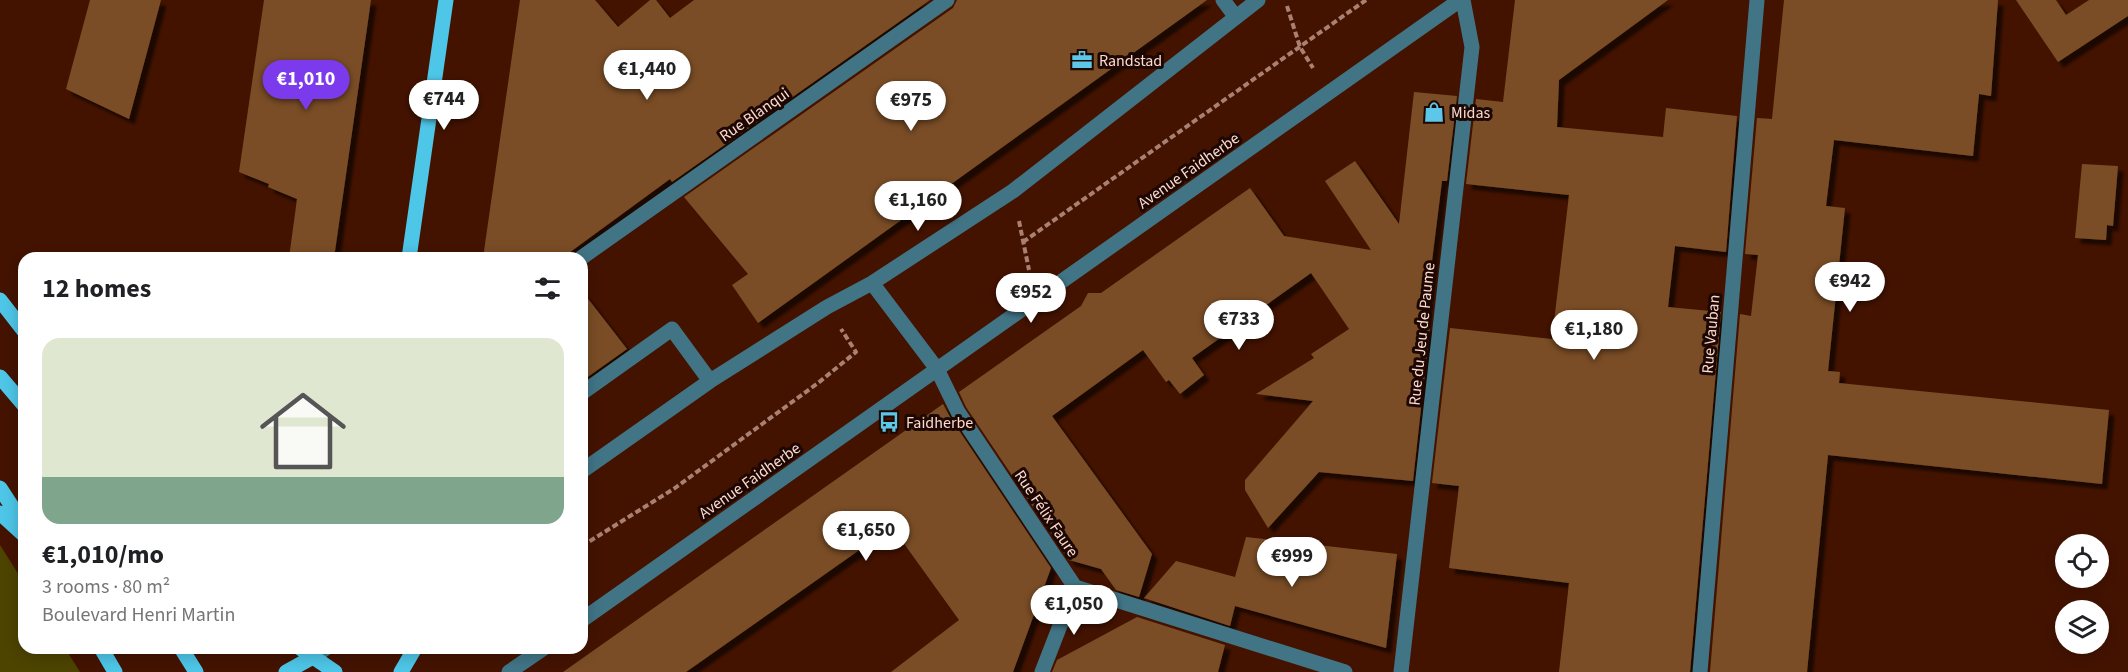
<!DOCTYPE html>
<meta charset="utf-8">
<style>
body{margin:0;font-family:"Source Sans 3",sans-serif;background:#f2f2f2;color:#202124;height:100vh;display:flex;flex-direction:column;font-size:22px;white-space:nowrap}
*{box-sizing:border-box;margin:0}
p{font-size:20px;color:#757577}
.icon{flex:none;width:33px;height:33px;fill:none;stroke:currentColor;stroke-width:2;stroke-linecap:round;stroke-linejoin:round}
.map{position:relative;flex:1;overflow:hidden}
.details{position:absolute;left:18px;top:252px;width:570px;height:402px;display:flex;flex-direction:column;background:#fff;border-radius:18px;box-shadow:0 3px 15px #0003}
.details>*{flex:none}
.fabs{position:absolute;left:2055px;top:534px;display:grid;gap:12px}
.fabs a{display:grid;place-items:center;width:54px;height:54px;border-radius:50%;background:#fff;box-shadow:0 3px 15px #0003;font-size:30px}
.price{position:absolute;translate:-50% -51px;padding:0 14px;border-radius:21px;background:#fff;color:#222;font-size:20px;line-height:39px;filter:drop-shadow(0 2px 3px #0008)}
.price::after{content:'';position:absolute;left:50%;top:36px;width:18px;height:14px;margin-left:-9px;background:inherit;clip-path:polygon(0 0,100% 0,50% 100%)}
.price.active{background:#7c3aed;color:#fff}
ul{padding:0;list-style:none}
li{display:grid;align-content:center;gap:12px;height:318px;padding:0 24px}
li span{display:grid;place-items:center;height:186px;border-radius:18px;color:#555}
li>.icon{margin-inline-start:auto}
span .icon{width:108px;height:108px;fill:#fffc;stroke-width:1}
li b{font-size:26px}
h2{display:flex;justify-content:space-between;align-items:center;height:72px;padding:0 24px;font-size:26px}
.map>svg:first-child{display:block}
.green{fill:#4d4400}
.building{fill:#7a4e25;filter:url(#shadow)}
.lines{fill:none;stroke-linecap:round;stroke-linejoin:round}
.path{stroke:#a98072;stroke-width:4;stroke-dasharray:6 3;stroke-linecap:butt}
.minor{stroke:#417586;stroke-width:15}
.major{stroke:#4ec6e8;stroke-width:15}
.labels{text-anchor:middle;stroke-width:6;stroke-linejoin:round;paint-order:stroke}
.poi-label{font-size:16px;fill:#fcdacf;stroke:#1c0702;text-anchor:start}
.street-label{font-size:16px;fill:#fcdacf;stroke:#1c0702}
</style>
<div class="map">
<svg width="2128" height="672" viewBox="0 0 2128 672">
<defs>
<filter id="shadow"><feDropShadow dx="5.5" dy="5.5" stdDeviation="1.5" flood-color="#0009"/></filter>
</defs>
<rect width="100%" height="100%" fill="#441300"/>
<path class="green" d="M 0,545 L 24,583 L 24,648 L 65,648 L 80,672 L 0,672 Z"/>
<path class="building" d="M 90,0 L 161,0 L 129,119 L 66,89 Z
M 264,0 L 371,0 L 334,258 L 289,258 L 297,199 L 268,187 L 269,184 L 239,172 Z
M 520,0 L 595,0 L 618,27 L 650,0 L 656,0 L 670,18 L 694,0 L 930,0 L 672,182 L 670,179 L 562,258 L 483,258 Z
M 957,0 L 1207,0 L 758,323 L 732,285 L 748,274 L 684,197 L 953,8 Z
M 1515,0 L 1668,0 L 1559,80 L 1557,127 L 1663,137 L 1666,108 L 1737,116 L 1726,252 L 1675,246 L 1668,307 L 1721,312 L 1690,672 L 1559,672 L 1569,583 L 1449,568 L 1459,486 L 1432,483 L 1450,328 L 1552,339 L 1569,195 L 1466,184 L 1476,99 L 1503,102 Z
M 1784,0 L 1998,0 L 1991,96 L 1979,94 L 1973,156 L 1834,140 L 1826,206 L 1845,208 L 1828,371 L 1840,372 L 1839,383 L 2109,410 L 2102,484 L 1828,455 L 1807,672 L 1710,672 L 1740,314 L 1751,316 L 1758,255 L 1745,254 L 1757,118 L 1772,119 Z
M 2016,0 L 2056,0 L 2066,15 L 2089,0 L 2128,0 L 2128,16 L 2058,62 Z
M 1414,92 L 1457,96 L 1447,181 L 1442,181 L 1424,325 L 1430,326 L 1413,481 L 1319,472 L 1268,528 L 1245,490 L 1245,480 L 1313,401 L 1256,394 L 1314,358 L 1311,354 L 1349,329 L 1311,273 L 1192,358 L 1204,375 L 1180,394 L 1169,380 L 1166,382 L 1143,350 L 1052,416 L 1152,554 L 1139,597 L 1116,590 L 1101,569 L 1069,560 L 966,407 L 959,392 L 1081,306 L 1088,293 L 1101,293 L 1250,188 L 1284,236 L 1371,250 L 1325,181 L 1355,161 L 1399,224 Z
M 2082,164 L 2118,166 L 2113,226 L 2107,225 L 2106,240 L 2075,238 Z
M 582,291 L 627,349 L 582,381 Z
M 943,404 L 950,417 L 1051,568 L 1013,672 L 891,672 L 959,620 L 892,527 L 686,672 L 563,672 Z
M 1246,537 L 1397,554 L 1386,648 L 1235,606 L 1230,626 L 1144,598 L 1176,561 L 1235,577 Z
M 1137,617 L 1225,645 L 1218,672 L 1052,672 L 1057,660 Z"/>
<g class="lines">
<path class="path" d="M 1287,6 L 1300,47 L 1313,68
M 1019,221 L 1029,270
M 1023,242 L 1366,0
M 582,546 L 675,488 L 818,383 L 856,352 L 841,329"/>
<path class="minor" d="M 1223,0 L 1235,16
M 581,258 L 947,0
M 872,283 L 937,369 L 958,412 L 1075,587 L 1345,672
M 582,393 L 672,329 L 710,381
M 582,471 L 710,381 L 827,307 L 872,283 L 1013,191 L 1258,0
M 582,620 L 1460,0
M 313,657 L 326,648
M 509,672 L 544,648
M 1042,672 L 1075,587
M 1401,672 L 1472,47 L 1463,0
M 1700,672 L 1757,0"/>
<path class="major" d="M 409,258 L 446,0
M 0,300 L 24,331
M 0,377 L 24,405
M 0,488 L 24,525
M 0,513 L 24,535
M 101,648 L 115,672
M 181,648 L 196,672
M 300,648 L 335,672
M 286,672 L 313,657
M 401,672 L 415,648"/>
</g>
<defs>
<g id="office-bare" transform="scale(1.62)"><path d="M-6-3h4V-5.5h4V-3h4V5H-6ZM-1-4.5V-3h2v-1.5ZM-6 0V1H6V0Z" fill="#5cc7e8" stroke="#1c0702" stroke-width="2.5" paint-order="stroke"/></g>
<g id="shop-bare" transform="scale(1.62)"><path d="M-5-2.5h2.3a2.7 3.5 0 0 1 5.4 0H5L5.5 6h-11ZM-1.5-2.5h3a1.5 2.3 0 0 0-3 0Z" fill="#5cc7e8" stroke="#1c0702" stroke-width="2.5" paint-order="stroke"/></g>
<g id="bus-bare" transform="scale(1.62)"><path d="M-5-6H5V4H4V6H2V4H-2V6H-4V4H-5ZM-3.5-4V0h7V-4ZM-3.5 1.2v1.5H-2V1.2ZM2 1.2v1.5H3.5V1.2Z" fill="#5cc7e8" stroke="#1c0702" stroke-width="2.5" paint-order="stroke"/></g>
</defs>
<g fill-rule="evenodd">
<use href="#office-bare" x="1082" y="60"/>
<use href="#shop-bare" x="1434" y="112"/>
<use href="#bus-bare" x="889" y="422"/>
</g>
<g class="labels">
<g class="poi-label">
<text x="1099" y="66">Randstad</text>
<text x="1451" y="118">Midas</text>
<text x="906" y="428">Faidherbe</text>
</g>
<g class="street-label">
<text transform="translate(754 114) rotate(-35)" y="6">Rue Blanqui</text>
<text transform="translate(1188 170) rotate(-35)" y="6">Avenue Faidherbe</text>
<text transform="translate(1421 334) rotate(-84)" y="6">Rue du Jeu de Paume</text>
<text transform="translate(1710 334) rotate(-85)" y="6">Rue Vauban</text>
<text transform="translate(749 480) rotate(-35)" y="6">Avenue Faidherbe</text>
<text transform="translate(1047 513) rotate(56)" y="6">Rue Félix Faure</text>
</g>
</g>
</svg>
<div class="fabs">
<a><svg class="icon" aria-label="locate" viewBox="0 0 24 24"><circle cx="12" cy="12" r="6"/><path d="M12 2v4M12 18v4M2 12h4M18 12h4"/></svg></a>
<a><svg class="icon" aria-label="layers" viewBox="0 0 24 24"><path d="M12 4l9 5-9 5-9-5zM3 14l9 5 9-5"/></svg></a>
</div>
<b class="price" style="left:647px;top:101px">€1,440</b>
<b class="price active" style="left:306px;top:111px">€1,010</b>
<b class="price" style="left:444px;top:131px">€744</b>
<b class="price" style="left:911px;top:132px">€975</b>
<b class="price" style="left:918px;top:232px">€1,160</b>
<b class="price" style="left:1850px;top:313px">€942</b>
<b class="price" style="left:1031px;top:324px">€952</b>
<b class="price" style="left:1239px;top:351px">€733</b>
<b class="price" style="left:1594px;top:361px">€1,180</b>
<b class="price" style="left:866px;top:562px">€1,650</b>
<b class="price" style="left:1292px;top:588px">€999</b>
<b class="price" style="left:1074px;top:636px">€1,050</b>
<section class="details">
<h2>12 homes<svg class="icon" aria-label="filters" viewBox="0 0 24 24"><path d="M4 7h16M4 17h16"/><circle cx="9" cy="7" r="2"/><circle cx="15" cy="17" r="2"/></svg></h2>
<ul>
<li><span style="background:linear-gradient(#dfe7d0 75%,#7fa58c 0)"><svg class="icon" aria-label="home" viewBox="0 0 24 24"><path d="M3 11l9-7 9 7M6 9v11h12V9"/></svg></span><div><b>€1,010/mo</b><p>3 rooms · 80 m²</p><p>Boulevard Henri Martin</p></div></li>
</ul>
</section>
</div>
